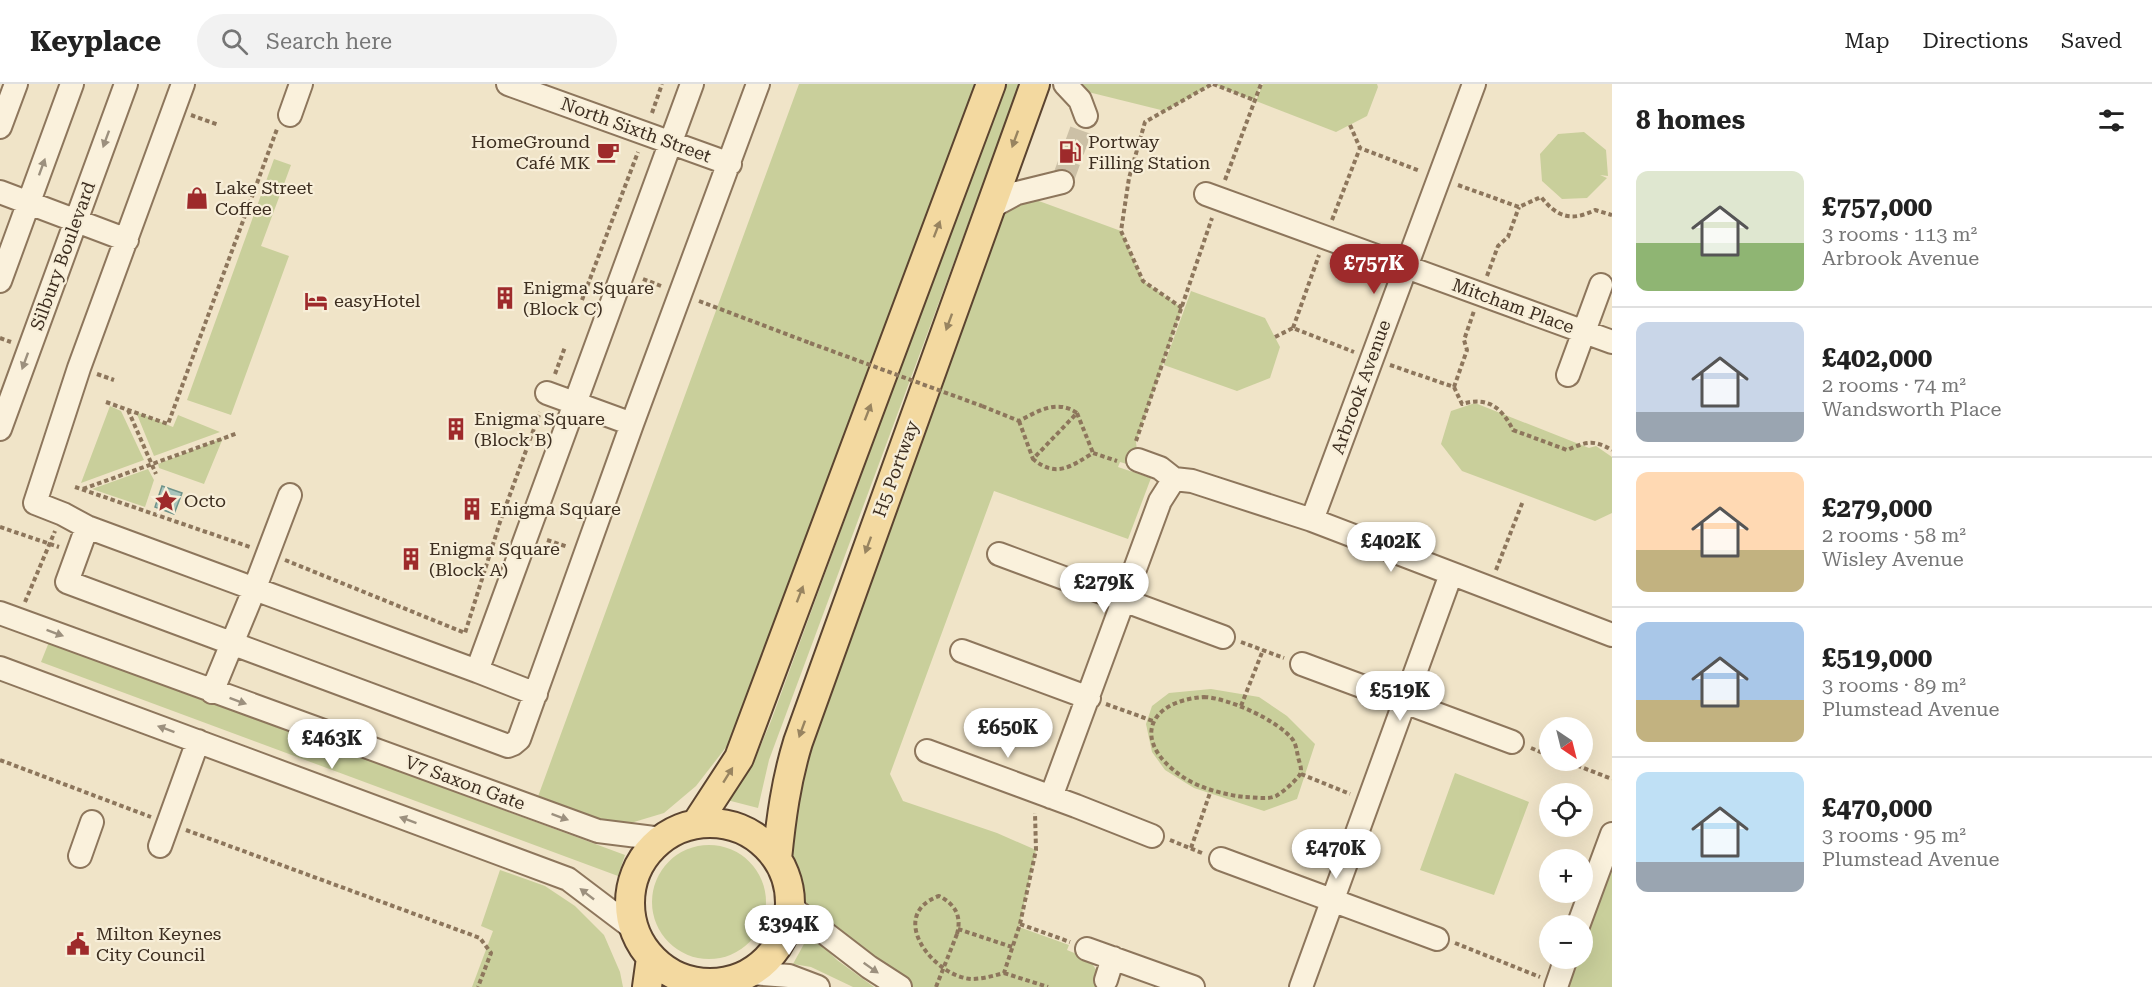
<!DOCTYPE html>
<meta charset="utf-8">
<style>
body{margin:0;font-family:"Roboto Serif",serif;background:#f2f2f2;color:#222;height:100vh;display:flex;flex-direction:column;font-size:22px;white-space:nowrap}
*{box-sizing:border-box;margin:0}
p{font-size:20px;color:#767676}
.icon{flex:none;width:33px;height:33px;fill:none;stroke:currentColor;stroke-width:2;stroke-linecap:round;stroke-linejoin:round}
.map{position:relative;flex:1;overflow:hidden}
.panel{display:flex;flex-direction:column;background:#fff;width:540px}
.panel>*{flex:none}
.needle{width:39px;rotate:145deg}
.buttons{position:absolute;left:1539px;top:633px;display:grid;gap:12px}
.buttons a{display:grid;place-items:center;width:54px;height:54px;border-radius:50%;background:#fff;box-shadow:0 6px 24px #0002;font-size:30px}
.price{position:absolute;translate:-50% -51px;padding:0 14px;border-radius:21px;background:#fff;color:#222;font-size:20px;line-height:39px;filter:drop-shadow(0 2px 3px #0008)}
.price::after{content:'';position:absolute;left:50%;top:36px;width:18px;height:14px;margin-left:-9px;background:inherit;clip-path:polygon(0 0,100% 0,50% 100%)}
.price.on{background:#9e2a2b;color:#fff}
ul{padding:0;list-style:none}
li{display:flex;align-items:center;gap:18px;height:150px;padding:0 24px}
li+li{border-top:2px solid #e0e0e0}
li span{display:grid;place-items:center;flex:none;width:168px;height:120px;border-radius:12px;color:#555}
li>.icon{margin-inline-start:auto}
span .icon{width:72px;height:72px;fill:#fffc;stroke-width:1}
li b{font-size:26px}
h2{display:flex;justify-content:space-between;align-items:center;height:72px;padding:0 24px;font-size:26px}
header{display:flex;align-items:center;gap:36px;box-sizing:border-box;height:84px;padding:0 30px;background:#fff;border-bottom:2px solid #e0e0e0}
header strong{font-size:28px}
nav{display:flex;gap:33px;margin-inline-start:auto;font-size:21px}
.search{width:420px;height:54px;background:#f2f2f2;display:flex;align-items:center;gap:15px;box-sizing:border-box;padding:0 21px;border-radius:33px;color:#767676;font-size:22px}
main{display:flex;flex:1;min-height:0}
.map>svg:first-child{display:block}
.green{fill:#c9cf9b}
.water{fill:#a9c4bc;stroke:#6f938a;stroke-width:1.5}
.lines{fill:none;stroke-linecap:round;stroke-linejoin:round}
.minor-tunnel{stroke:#ccc0a6;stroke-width:22;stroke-dasharray:22 11;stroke-linecap:butt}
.minor-casing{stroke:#8d765c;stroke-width:26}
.major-casing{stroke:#5b4430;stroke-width:32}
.path{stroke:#8d765c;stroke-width:4;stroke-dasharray:4.5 3;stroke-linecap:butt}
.minor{stroke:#faf1dc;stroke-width:22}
.major{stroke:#f3d9a0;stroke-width:28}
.path-bridge{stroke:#8d765c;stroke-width:4;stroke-dasharray:4.5 3;stroke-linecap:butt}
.oneway{fill:#9c907e}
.oneway2{fill:#988460}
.labels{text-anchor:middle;stroke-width:4.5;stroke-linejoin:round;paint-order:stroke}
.street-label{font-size:18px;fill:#3d2e20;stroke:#f7eed8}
.poi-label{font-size:18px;fill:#3d2e20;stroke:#f7eed8;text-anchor:start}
</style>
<header>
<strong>Keyplace</strong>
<div class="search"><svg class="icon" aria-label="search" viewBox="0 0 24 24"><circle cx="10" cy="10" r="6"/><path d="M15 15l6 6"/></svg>Search here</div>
<nav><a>Map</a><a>Directions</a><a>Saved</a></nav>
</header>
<main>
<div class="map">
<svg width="1612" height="903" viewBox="0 0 1612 903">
<rect width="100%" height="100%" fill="#f0e4c8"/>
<path class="green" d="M 799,0 L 981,0 L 734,653 L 696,702 L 664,729 L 624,741 L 583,735 L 536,718 Z
M 1005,0 L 1020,0 L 769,676 L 758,724 L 727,716 L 755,675 L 771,637 Z
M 1065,0 L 1212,0 L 1165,27 L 1068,3 Z
M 1213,0 L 1261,0 L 1254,16 Z
M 1263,0 L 1377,0 L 1378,3 L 1367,32 L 1336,48 L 1256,17 Z
M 1584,48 L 1606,66 L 1608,92 L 1600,91 L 1607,94 L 1587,114 L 1562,115 L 1542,97 L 1540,70 L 1558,50 Z
M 274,75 L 291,81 L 261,162 L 289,172 L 231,331 L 187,316 Z
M 1017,109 L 1121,147 L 1143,197 L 1182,224 L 1136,358 L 1138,376 L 1127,380 L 1120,378 L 1118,383 L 1151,394 L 1128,455 L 994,407 L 890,690 L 903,717 L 997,749 L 1036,766 L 1019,843 L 1069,861 L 1067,866 L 1089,875 L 1097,887 L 1094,899 L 1104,903 L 900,903 L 791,823 L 788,798 L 777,775 L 781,735 L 991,123 Z
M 1191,207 L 1265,234 L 1280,263 L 1270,294 L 1237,307 L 1164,281 Z
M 1475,319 L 1589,364 L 1596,362 L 1612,373 L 1612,429 L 1595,437 L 1462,387 L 1441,360 L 1451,327 Z
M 110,322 L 121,327 L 144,376 L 81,399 Z
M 136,328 L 173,343 L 178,331 L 220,348 L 154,372 Z
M 223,354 L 204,400 L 159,384 L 158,380 Z
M 148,385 L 154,396 L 145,423 L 92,405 Z
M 49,558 L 625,771 L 618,792 L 41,578 Z
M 1211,605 L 1259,613 L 1287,632 L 1315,660 L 1297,715 L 1264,727 L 1194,704 L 1165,686 L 1152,668 L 1146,640 L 1152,622 L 1169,609 Z
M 1455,689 L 1529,718 L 1494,811 L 1420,786 Z
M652 818a57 57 0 1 1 114 0a57 57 0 1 1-114 0Z
M 1612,773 L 1612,903 L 1564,903 L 1575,875 L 1582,874 L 1583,854 Z
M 500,786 L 545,802 L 575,822 L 604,851 L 620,888 L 623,903 L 472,903 L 493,847 L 481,842 Z
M 810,849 L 837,876 L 874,903 L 853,903 L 811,883 L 793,880 Z"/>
<path class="water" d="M 162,402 L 182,409 L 174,430 L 155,423 Z"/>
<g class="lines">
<path class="minor-tunnel" d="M 1062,98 L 1086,32"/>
<g class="minor-casing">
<path id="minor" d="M 183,0 L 79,284 L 35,419 L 63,430 L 87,443 L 477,587
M 508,0 L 730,80
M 1065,0 L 1080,16 L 1086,32
M 290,31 L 301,0
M 0,43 L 16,0
M 0,108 L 127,156
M 1206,110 L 1612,258
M 991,123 L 1017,109 L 1062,98
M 0,197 L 72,0
M 1568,291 L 1601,201
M 547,309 L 632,340
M 0,345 L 126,0
M 1138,376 L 1160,384 L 1174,395
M 1174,395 L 1192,397 L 1312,436 L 1612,551
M 1312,436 L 1474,0
M 87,443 L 67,498 L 508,662 L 513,660 L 519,655 L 632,340 L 758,0
M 999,470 L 1223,553
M 0,529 L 598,747 L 662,755
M 962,567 L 1089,614
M 1302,580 L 1512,658
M 0,584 L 568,795 L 634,845
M 212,608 L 254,506 L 290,411
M 536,610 L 477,587 L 692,0
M 927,667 L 1076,722 L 1152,752
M 1051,713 L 1160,417 L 1174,395
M 160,762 L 198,657
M 80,772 L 92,738
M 1221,775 L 1437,855
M 791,823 L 869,883 L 900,903
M 1578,842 L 1612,750
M 1087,865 L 1193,903
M 750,889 L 789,892 L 818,903
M 1106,896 L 1113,874
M 1301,903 L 1451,490
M 1556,903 L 1566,874"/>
</g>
<g class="major-casing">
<path id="major" d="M630 819a80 80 0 1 1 160 0a80 80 0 1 1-160 0Z
M 696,740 L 739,674 L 991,0
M 777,775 C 781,735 786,697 798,658 L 1035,0
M 647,903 L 651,874"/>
</g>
<path class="path" d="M 1213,0 L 1254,16
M 652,29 L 662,0
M 191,31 L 219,41
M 1350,41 L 1360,64 L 1420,87
M 1225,96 L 1261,0
M 1458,101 L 1519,123 L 1541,113 C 1557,133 1571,138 1595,126 L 1612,131
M 1332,136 L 1360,64
M 1487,192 L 1498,162 L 1508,153 L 1519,123
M 643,195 L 661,202
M 582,216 L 638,68
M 699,217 L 810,259
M 1182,224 L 1143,197 L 1121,147 L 1129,94 L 1145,38 L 1212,0
M 1293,244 L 1319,171
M 1275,253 L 1293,244 L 1354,268
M 0,254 L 11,258
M 1390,281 L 1454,303 L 1467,266 L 1464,256 L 1474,227
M 97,290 L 114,296
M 555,290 L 565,263
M 1454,303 L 1462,320 C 1488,312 1502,324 1513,346 L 1567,366 C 1586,358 1593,355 1612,366
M 106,318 L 168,340 L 277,45
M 982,322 L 1019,337 C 1038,327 1057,315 1077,329 L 1033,375 C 1056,394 1070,383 1093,369 L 1117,377
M 128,326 L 156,390
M 1077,329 L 1093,369
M 1019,337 L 1033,375
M 1136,357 L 1212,134
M 75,403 L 250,463
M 83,405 L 238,349
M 0,443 L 59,463
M 547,456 L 568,463
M 285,476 L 465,549 L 500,438 L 540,328
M 1496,486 L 1523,417
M 25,518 L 55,447
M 1241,558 L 1284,574
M 1204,613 C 1228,614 1278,636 1293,656 C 1296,661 1297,667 1298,673 C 1300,681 1304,688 1297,694 C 1292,700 1283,708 1276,712 C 1267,716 1254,713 1244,713 C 1222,710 1198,704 1180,691 C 1132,657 1147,617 1204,613 Z
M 1106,620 L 1153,637
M 1241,622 L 1263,566
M 1531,664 L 1550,672
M 0,676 L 151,733
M 1563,676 L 1612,695
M 1301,690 L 1350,710
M 186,746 L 480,854 L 491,869 L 478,903
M 1170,756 L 1202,769
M 1191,764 L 1211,706
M 1020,840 L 1070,858
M 958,845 L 1012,863
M 957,850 C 962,832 955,820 939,812 C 886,831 933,892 971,895 C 982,895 993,892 1004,889 L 1020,840 L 1036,766 L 1035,729
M 1455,859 L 1540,893
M 1004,889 L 1048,903"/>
<use href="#minor" class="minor"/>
<use href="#major" class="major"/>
<path class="path-bridge" d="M 810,259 L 982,322
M 936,903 L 957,850"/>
</g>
<defs><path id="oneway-solid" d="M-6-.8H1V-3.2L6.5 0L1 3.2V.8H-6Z" transform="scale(1.5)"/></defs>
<g class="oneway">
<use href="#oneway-solid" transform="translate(106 55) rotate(110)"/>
<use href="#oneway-solid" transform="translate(42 83) rotate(-70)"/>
<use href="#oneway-solid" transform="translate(25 277) rotate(110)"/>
<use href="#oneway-solid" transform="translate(55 549) rotate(20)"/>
<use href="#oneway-solid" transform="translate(238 617) rotate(20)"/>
<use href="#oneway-solid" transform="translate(166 645) rotate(-160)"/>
<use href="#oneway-solid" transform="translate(560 733) rotate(20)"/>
<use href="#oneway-solid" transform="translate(408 736) rotate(-160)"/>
<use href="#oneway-solid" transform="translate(587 810) rotate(-142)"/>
<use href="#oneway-solid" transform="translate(871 884) rotate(35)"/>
</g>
<g class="oneway2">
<use href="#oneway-solid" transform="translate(1015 55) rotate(110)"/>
<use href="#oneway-solid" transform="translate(937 145) rotate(-69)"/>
<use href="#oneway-solid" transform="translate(949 238) rotate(110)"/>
<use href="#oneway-solid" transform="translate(868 328) rotate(-69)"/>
<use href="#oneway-solid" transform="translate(868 461) rotate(110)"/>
<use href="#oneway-solid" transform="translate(800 510) rotate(-69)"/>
<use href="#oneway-solid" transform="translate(802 645) rotate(110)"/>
<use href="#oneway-solid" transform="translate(728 691) rotate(-58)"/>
</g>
<defs>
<g id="cafe-bare" transform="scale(1.8)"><path d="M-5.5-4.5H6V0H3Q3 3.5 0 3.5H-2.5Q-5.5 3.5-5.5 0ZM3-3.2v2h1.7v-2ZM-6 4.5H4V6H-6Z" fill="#9e2a2b" stroke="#f7eed8" stroke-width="2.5" paint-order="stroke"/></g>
<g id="fuel-bare" transform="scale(1.8)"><path d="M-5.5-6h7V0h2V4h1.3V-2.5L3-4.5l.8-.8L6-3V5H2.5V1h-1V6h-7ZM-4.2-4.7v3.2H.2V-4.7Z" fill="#9e2a2b" stroke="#f7eed8" stroke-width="2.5" paint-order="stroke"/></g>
<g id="shop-bare" transform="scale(1.8)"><path d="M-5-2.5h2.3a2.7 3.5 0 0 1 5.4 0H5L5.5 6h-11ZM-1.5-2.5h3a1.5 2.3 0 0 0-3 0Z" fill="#9e2a2b" stroke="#f7eed8" stroke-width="2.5" paint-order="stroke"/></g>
<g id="building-bare" transform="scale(1.8)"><path d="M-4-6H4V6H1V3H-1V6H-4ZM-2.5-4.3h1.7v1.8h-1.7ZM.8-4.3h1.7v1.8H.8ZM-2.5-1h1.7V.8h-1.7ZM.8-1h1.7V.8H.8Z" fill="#9e2a2b" stroke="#f7eed8" stroke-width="2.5" paint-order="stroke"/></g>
<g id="hotel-bare" transform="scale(1.8)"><path d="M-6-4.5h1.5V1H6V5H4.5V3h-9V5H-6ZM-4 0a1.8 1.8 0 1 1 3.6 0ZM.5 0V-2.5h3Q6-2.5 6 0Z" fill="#9e2a2b" stroke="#f7eed8" stroke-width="2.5" paint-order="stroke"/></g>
<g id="sight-bare" transform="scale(1.8)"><path d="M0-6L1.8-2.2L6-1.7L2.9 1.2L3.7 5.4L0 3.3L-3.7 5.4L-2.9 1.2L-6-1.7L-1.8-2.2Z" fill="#9e2a2b" stroke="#f7eed8" stroke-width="2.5" paint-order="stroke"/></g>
<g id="civic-bare" transform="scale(1.8)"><path d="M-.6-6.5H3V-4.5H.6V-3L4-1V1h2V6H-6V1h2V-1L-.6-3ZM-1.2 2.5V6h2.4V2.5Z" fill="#9e2a2b" stroke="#f7eed8" stroke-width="2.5" paint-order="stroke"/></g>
</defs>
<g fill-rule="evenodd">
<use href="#cafe-bare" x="608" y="68"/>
<use href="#fuel-bare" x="1070" y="68"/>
<use href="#shop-bare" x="197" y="114"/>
<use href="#building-bare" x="505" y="214"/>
<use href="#hotel-bare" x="316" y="217"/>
<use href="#building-bare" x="456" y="345"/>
<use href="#sight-bare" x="166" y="417"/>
<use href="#building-bare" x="472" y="425"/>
<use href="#building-bare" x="411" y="475"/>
<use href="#civic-bare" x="78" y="860"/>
</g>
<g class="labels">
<g class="street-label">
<text transform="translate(636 46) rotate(20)" y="6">North Sixth Street</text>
<text transform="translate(63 172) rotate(-70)" y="6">Silbury Boulevard</text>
<text transform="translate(1513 222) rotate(20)" y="6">Mitcham Place</text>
<text transform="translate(1361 303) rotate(-70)" y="6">Arbrook Avenue</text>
<text transform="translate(896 385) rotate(-70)" y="6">H5 Portway</text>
<text transform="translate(465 699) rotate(20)" y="6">V7 Saxon Gate</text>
</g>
<g class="poi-label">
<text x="590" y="64" text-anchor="end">HomeGround<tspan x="590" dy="21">Café MK</tspan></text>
<text x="1088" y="64">Portway<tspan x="1088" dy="21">Filling Station</tspan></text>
<text x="215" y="110">Lake Street<tspan x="215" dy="21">Coffee</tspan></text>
<text x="523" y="210">Enigma Square<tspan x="523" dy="21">(Block C)</tspan></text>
<text x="334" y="223">easyHotel</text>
<text x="474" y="341">Enigma Square<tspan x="474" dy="21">(Block B)</tspan></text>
<text x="184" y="423">Octo</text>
<text x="490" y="431">Enigma Square</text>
<text x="429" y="471">Enigma Square<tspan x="429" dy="21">(Block A)</tspan></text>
<text x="96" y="856">Milton Keynes<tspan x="96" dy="21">City Council</tspan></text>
</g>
</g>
</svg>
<div class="buttons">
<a><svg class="needle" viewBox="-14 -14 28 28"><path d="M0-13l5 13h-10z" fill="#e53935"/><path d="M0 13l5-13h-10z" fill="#767676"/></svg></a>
<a><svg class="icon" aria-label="locate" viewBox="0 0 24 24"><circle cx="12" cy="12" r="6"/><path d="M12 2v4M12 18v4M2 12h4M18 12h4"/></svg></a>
<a>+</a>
<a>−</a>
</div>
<b class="price on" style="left:1374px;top:211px">£757K</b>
<b class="price" style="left:1391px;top:489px">£402K</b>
<b class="price" style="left:1104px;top:530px">£279K</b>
<b class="price" style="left:1400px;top:638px">£519K</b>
<b class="price" style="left:1008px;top:675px">£650K</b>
<b class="price" style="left:332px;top:686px">£463K</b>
<b class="price" style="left:1336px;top:796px">£470K</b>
<b class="price" style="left:789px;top:872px">£394K</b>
</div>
<section class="panel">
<h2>8 homes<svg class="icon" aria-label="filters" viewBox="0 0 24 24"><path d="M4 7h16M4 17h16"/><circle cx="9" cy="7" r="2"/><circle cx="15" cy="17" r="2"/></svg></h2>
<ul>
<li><span style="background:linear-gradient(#dfe7d0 60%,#8fb573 0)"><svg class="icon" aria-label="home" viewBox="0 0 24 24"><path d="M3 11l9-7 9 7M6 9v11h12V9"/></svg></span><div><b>£757,000</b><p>3 rooms · 113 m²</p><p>Arbrook Avenue</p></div></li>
<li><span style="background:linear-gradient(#c9d6e8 75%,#9aa5b1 0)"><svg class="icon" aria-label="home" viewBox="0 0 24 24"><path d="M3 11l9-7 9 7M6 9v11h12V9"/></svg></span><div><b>£402,000</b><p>2 rooms · 74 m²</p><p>Wandsworth Place</p></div></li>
<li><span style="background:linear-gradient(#ffd9b3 65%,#c2b280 0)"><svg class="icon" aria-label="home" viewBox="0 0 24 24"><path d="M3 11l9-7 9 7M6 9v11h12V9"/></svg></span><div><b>£279,000</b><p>2 rooms · 58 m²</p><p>Wisley Avenue</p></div></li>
<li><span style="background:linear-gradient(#a9c7e8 65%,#c2b280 0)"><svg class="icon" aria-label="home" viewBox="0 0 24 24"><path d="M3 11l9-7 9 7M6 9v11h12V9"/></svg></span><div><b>£519,000</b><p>3 rooms · 89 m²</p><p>Plumstead Avenue</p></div></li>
<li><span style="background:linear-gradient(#bfe0f5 75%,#9aa5b1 0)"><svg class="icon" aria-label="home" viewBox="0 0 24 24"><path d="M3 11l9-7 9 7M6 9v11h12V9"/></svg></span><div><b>£470,000</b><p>3 rooms · 95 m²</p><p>Plumstead Avenue</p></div></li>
</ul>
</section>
</main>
